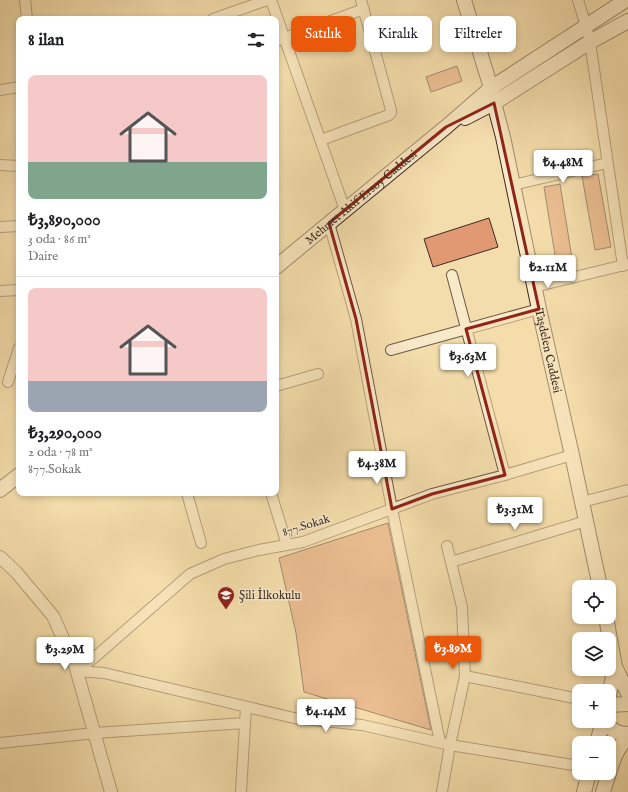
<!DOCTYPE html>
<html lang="tr">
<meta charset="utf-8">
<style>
body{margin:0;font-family:"IM FELL English",serif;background:#f6f6f6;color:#202124;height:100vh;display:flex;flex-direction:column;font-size:15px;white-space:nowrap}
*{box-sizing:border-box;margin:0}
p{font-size:13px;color:#757577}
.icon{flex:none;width:22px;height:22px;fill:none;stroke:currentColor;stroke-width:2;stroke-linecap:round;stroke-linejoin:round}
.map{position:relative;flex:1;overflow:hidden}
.panel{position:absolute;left:16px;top:16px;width:263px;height:480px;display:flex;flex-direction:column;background:#fff;border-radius:8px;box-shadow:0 2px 6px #0003}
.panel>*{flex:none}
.banner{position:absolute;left:291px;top:16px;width:277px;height:36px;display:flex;gap:8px}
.fabs{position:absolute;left:572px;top:580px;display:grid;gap:8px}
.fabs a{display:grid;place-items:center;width:44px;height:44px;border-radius:8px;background:#fff;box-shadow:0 2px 6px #0003;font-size:20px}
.price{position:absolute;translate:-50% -34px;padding:0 9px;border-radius:4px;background:#fff;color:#222;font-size:13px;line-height:26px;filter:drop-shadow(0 1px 2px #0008)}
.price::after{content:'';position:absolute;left:50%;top:24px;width:12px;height:9px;margin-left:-6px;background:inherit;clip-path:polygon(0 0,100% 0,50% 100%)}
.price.selected{background:#ea580c;color:#fff}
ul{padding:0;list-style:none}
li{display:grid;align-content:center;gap:8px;height:212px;padding:0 12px}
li+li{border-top:1px solid #e0e0e0}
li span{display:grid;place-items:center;height:124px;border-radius:8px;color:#555}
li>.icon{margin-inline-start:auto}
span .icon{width:72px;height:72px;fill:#fffc;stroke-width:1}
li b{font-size:17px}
h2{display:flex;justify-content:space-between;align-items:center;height:48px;padding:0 12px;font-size:17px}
.pill{padding:0 14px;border-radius:8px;background:#fff;box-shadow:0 2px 6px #0003;font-size:14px;line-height:36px}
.pill.selected{background:#ea580c;color:#fff}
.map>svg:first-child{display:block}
.building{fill:#e09973;stroke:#3c2b24}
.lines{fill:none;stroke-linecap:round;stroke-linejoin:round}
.minor-casing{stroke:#6a5846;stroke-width:12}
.tertiary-casing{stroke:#6a5846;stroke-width:14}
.secondary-casing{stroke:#3c2b24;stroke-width:16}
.minor{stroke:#f8e9c9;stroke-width:10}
.tertiary{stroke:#f8e9c9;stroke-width:12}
.secondary{stroke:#f8e9c9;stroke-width:14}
.marked{fill:none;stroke:#8f2418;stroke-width:3;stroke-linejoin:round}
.labels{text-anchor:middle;stroke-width:3;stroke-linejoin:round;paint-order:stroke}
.street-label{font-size:12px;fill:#3c2b24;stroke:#f8e9c9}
.poi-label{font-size:12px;fill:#3c2b24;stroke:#f8e9c9;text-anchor:start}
</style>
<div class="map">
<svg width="628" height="792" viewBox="0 0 628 792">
<rect width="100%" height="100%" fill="#f4ddac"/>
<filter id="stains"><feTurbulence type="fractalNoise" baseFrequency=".005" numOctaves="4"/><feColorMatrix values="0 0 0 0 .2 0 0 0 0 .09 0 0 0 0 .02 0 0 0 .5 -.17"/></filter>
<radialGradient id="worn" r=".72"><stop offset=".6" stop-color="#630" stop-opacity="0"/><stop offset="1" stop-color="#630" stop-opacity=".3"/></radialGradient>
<path class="building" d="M 457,66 L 462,81 L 431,92 L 426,77 Z
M 598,174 L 611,247 L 595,250 L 582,176 Z
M 560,184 L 572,258 L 556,261 L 544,187 Z
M 489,218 L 498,247 L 433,267 L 424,239 Z
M 388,523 L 431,730 L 304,692 L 296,633 L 279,558 Z"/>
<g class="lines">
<g class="minor-casing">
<path id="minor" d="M 25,0 L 27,19
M 271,0 L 345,210
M 578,0 L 586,26 L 590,42 L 623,266
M 213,19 L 267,0
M 276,41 L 364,9
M 0,90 L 19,87
M 321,140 L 389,115 L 391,113 L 391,110 L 361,0
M 0,165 L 19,166
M 513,185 L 607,163
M 329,223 L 356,319 L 392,509 L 440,742
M 0,227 L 19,226
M 452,275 L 505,475
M 534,287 L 628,264
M 0,291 L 19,290
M 391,350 L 539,309
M 8,382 L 19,348
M 276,386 L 318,374
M 187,493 L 201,543
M 271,493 L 287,545
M 582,502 L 628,490
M 451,562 L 586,521
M 77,671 L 95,657 L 190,574 L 224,559 L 259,550 L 303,542 L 432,494 L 505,475 L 572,455
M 77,671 L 104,673 L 294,718 L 362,725 L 450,745 L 579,766
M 465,676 L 579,699
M 0,743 L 95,733 L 245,723
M 241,792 L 246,707
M 442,792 L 450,745 L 465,676 L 462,607 L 447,546"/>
</g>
<g class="tertiary-casing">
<path id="tertiary" d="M 0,557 L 16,572 L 53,616 L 75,665 L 111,792"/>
</g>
<g class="secondary-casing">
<g id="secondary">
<path id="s1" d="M 464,0 L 491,88 L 494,103 L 503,137 L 539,309 L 572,455 L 600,587"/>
<path d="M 465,118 L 494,103 L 590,42 L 628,21"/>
<path id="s2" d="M 276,267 L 446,127 L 491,88 L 626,0"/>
<path d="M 0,490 L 19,475"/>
<path d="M 606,617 L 615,667"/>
<path d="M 609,696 L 615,667 L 628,693"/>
<path d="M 609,705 L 628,704"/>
<path d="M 606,721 C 610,731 618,734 628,734"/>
<path d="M 597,743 L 603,721"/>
<path d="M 609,773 C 613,760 617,747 628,738"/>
<path d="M 584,792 L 589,773"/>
<path d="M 603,792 L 609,773"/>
</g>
</g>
<use href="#minor" class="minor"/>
<use href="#tertiary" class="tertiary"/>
<use href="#secondary" class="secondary"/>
</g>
<path d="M0 0H628V792H0ZM 494,103 L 539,309 L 466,329 L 505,475 L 432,494 L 392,509 L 356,319 L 329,223 L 446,127 Z" fill="#f4ddac" fill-opacity=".55" fill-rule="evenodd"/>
<path class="marked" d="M 494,103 L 539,309 L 466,329 L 505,475 L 432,494 L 392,509 L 356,319 L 329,223 L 446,127 Z"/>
<defs>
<g id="school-pin" transform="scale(0.9)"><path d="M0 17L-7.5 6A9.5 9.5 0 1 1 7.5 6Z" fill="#8f2418" stroke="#f8e9c9"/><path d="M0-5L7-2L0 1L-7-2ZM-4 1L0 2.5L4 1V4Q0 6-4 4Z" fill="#fff"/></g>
</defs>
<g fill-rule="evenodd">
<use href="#school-pin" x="226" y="595"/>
</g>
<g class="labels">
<g class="street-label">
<text dy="4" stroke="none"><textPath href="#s2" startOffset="110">Mehmet Akif Ersoy Caddesi</textPath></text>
<text dy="4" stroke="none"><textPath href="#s1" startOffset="361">Taşdelen Caddesi</textPath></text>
<text transform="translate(306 525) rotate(-17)" y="4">877.Sokak</text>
</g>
<g class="poi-label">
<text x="239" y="599">Şili İlkokulu</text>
</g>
</g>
<rect width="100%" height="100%" filter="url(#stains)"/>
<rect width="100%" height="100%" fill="url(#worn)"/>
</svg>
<div class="fabs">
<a><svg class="icon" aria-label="locate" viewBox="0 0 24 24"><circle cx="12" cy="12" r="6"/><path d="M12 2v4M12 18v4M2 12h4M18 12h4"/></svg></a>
<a><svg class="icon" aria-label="layers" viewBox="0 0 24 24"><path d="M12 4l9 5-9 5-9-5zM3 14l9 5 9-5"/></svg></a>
<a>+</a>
<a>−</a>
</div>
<b class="price" style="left:563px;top:184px">₺4.48M</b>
<b class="price" style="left:548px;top:289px">₺2.11M</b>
<b class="price" style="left:468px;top:378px">₺3.63M</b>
<b class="price" style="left:377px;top:485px">₺4.38M</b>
<b class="price" style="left:515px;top:531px">₺3.31M</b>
<b class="price selected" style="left:453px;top:670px">₺3.89M</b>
<b class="price" style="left:65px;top:671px">₺3.29M</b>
<b class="price" style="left:326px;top:733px">₺4.14M</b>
<div class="banner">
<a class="pill selected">Satılık</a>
<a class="pill">Kiralık</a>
<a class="pill">Filtreler</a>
</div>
<section class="panel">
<h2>8 ilan<svg class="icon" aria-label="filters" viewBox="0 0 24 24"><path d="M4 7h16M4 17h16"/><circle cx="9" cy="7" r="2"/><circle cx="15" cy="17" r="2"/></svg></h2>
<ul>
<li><span style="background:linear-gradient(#f6c9c9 70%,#7fa58c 0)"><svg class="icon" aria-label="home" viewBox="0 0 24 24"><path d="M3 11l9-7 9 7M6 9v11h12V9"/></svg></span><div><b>₺3,890,000</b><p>3 oda · 86 m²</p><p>Daire</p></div></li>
<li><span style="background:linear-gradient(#f6c9c9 75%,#9aa5b1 0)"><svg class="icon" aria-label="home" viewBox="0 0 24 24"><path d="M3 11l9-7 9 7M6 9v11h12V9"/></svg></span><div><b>₺3,290,000</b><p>2 oda · 78 m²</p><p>877.Sokak</p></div></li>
</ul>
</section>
</div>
